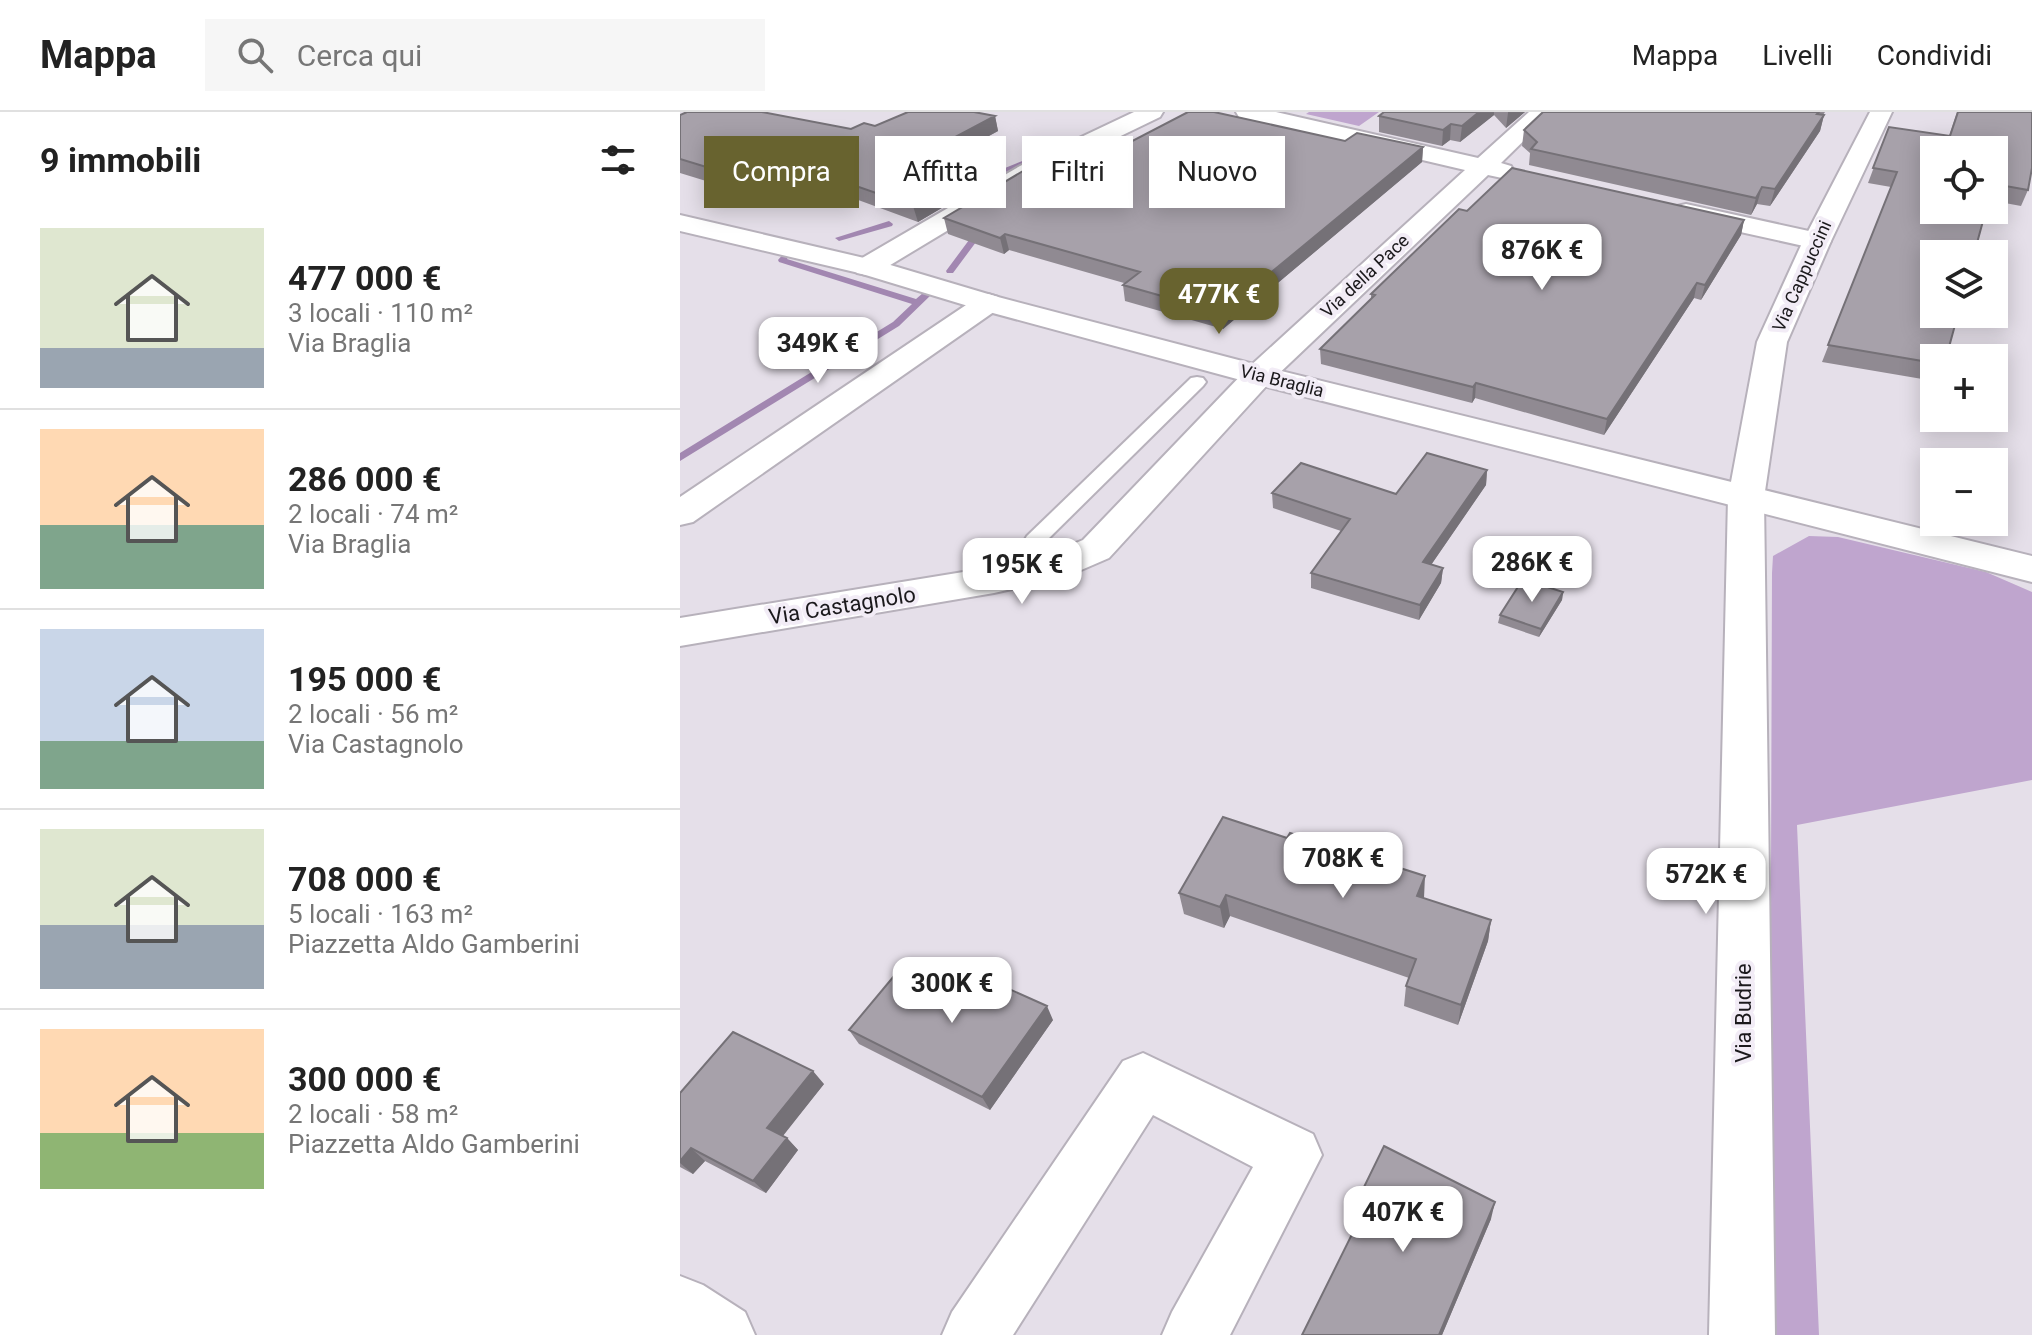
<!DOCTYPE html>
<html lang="it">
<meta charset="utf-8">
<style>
body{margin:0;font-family:Roboto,sans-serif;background:#f6f6f6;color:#222;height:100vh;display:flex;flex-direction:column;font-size:30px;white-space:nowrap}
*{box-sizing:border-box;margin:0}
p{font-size:26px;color:#767676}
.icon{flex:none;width:44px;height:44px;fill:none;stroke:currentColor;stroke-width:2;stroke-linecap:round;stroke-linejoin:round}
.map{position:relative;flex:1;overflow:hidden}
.sheet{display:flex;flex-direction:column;background:#fff;width:680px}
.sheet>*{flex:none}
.guide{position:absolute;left:24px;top:24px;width:760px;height:72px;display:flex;gap:16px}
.controls{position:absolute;left:1240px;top:24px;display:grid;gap:16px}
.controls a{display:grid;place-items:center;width:88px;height:88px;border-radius:0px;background:#fff;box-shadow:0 4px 20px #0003;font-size:40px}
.price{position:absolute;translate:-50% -68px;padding:0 18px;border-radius:16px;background:#fff;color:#222;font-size:26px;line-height:52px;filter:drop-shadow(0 2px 4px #0008)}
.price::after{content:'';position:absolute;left:50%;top:48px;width:24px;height:18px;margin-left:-12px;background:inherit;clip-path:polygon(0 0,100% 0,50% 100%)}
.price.on{background:#68632f;color:#fff}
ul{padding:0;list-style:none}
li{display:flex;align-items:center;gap:24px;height:200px;padding:0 40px}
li+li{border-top:2px solid #e0e0e0}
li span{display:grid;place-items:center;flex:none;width:224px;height:160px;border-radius:0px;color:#555}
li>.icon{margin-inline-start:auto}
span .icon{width:96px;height:96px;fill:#fffc;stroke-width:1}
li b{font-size:34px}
h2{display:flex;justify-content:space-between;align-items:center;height:96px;padding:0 40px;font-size:34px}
.tag{padding:0 28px;border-radius:0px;background:#fff;box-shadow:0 4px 20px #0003;font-size:28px;line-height:72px}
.tag.on{background:#68632f;color:#fff}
header{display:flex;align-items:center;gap:48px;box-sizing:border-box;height:112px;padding:0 40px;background:#fff;border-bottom:2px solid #e0e0e0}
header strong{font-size:38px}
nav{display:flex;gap:44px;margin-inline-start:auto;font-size:28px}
.search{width:560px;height:72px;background:#f6f6f6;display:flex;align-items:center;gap:20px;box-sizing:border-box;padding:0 28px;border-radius:0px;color:#767676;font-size:30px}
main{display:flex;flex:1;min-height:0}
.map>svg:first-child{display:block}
.green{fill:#bfa5ce}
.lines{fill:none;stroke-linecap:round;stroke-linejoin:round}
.stream{fill:#a287b1;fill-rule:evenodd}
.service-casing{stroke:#b7b1bb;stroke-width:4}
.minor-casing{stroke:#b7b1bb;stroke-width:4}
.tertiary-casing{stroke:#b7b1bb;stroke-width:4}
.secondary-casing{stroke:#b7b1bb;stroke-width:4}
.service{fill:#fff;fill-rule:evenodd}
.minor{fill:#fff;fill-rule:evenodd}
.tertiary{fill:#fff;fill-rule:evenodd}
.secondary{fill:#fff;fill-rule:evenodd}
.wall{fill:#908a92}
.shaded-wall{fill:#757177}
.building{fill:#a7a1aa;stroke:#757177;stroke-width:2}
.labels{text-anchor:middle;stroke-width:8;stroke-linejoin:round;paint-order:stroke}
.far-street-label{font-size:18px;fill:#1b191c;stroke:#f2ecf6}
.street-label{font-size:22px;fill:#1b191c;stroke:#f2ecf6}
</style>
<header>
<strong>Mappa</strong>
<div class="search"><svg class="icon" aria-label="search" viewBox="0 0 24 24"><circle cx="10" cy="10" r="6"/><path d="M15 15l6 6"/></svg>Cerca qui</div>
<nav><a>Mappa</a><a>Livelli</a><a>Condividi</a></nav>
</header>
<main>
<section class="sheet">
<h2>9 immobili<svg class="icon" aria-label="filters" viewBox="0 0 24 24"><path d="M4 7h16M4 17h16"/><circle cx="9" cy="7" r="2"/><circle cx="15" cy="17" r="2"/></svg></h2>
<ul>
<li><span style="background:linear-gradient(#dfe7d0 75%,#9aa5b1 0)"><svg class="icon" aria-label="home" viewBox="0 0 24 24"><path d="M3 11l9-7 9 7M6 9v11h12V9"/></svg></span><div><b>477 000 €</b><p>3 locali · 110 m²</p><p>Via Braglia</p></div></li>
<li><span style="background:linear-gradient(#ffd9b3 60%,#7fa58c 0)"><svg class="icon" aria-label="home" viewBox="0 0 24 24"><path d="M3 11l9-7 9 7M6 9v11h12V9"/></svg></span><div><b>286 000 €</b><p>2 locali · 74 m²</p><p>Via Braglia</p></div></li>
<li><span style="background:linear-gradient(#c9d6e8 70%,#7fa58c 0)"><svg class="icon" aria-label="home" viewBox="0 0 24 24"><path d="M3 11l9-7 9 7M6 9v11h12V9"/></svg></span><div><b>195 000 €</b><p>2 locali · 56 m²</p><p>Via Castagnolo</p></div></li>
<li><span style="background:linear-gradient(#dfe7d0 60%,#9aa5b1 0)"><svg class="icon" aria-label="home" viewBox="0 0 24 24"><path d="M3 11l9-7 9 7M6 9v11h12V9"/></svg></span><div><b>708 000 €</b><p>5 locali · 163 m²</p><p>Piazzetta Aldo Gamberini</p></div></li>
<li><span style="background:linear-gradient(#ffd9b3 65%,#8fb573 0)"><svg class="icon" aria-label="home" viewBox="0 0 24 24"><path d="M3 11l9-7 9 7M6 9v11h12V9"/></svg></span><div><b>300 000 €</b><p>2 locali · 58 m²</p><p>Piazzetta Aldo Gamberini</p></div></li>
</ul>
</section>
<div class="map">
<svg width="1352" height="1223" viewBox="0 0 1352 1223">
<rect width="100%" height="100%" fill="#e5dfe9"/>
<path class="green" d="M 629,0 L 699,0 L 679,14 L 626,2 Z
M 1129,424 L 1158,425 L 1306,460 L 1352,480 L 1352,668 L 1117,713 L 1139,1223 L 1096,1223 L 1090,1056 L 1092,461 L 1093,444 Z"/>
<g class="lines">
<path class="stream" d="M 377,35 L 384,37 L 327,60 L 320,58 Z
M 209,109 L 213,112 L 212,114 L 159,129 L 155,126 Z
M 289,128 L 296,130 L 273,161 L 267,161 L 266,159 Z
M 106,139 L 110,142 L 107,147 L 236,187 L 243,181 L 251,183 L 219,214 L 0,349 L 0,341 L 213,210 L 232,192 L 99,150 L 98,148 Z"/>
<g class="service-casing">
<path id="service" d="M 517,265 L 523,266 L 526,270 L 523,274 L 361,434 L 347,434 L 344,429 L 347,424 L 511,266 Z"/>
</g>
<g class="minor-casing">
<path id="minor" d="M 454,0 L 483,0 L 480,5 L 358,64 L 197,161 L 187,163 L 177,161 L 173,155 L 177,149 L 340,54 Z
M 556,0 L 596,0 L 798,46 L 849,0 L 873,0 L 821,51 L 831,54 L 834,59 L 831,64 L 822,66 L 808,63 L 590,270 L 429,446 L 385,465 L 314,481 L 0,534 L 0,506 L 314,455 L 362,445 L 403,428 L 568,256 L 785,58 L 559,5 Z
M 1006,92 L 1147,123 L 1151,129 L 1147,135 L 1137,137 L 997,106 L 993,100 L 997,94 Z
M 308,182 L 318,185 L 323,191 L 318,197 L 13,410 L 0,413 L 0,385 L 298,185 Z
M 463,941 L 633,1022 L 642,1043 L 550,1223 L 482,1223 L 492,1200 L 573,1055 L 473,1003 L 333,1223 L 262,1223 L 272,1200 L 443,949 Z
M 0,1164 L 23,1173 L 65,1200 L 75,1223 L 0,1223 Z"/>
</g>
<g class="tertiary-casing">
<path id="tertiary" d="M 0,103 L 197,149 L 318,185 L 589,256 L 1352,444 L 1352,470 L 568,270 L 298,197 L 179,161 L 0,119 Z"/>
</g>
<g class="secondary-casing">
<path id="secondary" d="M 1190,0 L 1212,0 L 1151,129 L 1107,230 L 1084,386 L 1095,1223 L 1029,1223 L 1048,386 L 1077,230 L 1123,129 Z"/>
</g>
<use href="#service" class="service"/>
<use href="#minor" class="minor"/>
<use href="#tertiary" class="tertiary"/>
<use href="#secondary" class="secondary"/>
</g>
<path class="wall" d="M 704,0 L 845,0 L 826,16 L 814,3 L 780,30 L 770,28 L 762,34 L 699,20 L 699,4 Z
M 863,0 L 1145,0 L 1143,3 L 1144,3 L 1140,19 L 1090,94 L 1077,92 L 1071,103 L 849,53 L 850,41 L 842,34 L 844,18 Z
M 1277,0 L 1352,0 L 1352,56 L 1348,78 L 1341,94 L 1314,89 L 1314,38 L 1254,38 L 1254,98 L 1306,98 L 1294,142 L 1254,142 L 1254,202 L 1278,202 L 1266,246 L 1254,246 L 1254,269 L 1142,250 L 1211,75 L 1188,71 L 1209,15 L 1269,24 Z
M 0,3 L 171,17 L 195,14 L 315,4 L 318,19 L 282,39 L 313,49 L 316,64 L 238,110 L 162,82 L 130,76 L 101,92 L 0,61 Z
M 665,29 L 743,35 L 742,50 L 543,217 L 445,189 L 443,173 L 444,171 L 329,138 L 324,142 L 268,122 L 264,106 L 369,68 L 389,62 Z
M 787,99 L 1064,108 L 1061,123 L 1021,188 L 1014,186 L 924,323 L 795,286 L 792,291 L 641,252 L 640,237 L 691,187 L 691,182 Z
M 807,358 L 806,373 L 751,453 L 763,456 L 761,471 L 739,508 L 631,476 L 631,461 L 661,419 L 593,396 L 592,381 L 716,382 Z
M 883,480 L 882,488 L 859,525 L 818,511 L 820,503 Z
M 499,781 L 744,786 L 811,808 L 808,829 L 778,913 L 724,894 L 726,874 L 729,866 L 550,804 L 544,816 L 504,802 Z
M 246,878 L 373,908 L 310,998 L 179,932 L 169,918 Z
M 144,972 L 102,1024 L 107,1026 L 118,1038 L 86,1081 L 25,1049 L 13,1062 L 0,1055 L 0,981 Z
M 683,1077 L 811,1107 L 762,1223 L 622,1223 L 686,1095 L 683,1094 Z"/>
<path class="shaded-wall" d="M 799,0 L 814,0 L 814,3 L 780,30 L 782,14 Z
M 828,0 L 845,0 L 826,16 L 828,1 Z
M 1144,3 L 1140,19 L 1090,94 L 1095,77 Z
M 315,4 L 318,19 L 266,47 L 262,32 Z
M 771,12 L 770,28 L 762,34 L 763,18 Z
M 743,35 L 742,50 L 543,217 L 542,201 Z
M 313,49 L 316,64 L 238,110 L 233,94 Z
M 125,60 L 130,76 L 101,92 L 95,76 Z
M 1082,75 L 1077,92 L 1071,103 L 1076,86 Z
M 1064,108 L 1061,123 L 1021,188 L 1025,173 Z
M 325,122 L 329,138 L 324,142 L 320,126 Z
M 1017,171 L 1014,186 L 924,323 L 927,307 Z
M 796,271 L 795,286 L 792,291 L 793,275 Z
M 807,358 L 806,373 L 742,466 L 743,450 Z
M 763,456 L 761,471 L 739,508 L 740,493 Z
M 883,480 L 882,488 L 859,525 L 861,517 Z
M 745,764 L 744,786 L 737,784 Z
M 546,783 L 550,804 L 544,816 L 540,795 Z
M 811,808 L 808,829 L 778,913 L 781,893 Z
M 367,894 L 373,908 L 310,998 L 302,985 Z
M 133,959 L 144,972 L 99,1029 L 87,1016 Z
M 107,1026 L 118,1038 L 86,1081 L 73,1069 Z
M 11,1036 L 25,1049 L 13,1062 L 0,1051 L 0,1049 Z
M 815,1090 L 811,1107 L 762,1223 L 759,1223 Z"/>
<path class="building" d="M 7,0 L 82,0 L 171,17 L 184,11 L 195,14 L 228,0 L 294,0 L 315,4 L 262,32 L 313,49 L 233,94 L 156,67 L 125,60 L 95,76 L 0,47 L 0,3 Z
M 508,0 L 534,0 L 665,29 L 677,21 L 743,35 L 542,201 L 443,173 L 460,160 L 325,122 L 320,126 L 264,106 L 343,59 L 369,68 L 381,60 L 389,62 Z
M 704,0 L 799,0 L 782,14 L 771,12 L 763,18 L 699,4 Z
M 863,0 L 1139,0 L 1137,2 L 1144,3 L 1095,77 L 1082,75 L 1076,86 L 851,37 L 857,30 L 844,18 Z
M 1278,0 L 1352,0 L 1352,56 L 1348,78 L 1314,72 L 1314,38 L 1254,38 L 1254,98 L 1306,98 L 1294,142 L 1254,142 L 1254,202 L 1278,202 L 1266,246 L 1254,246 L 1254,251 L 1148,233 L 1217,60 L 1193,56 L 1209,15 L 1270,24 Z
M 832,56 L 1064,108 L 1025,173 L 1017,171 L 927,307 L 796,271 L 793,275 L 640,237 L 695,183 L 691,182 L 779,97 L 787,99 Z
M 747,341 L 807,358 L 743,450 L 763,456 L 740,493 L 631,461 L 670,407 L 592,381 L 621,351 L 716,382 Z
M 843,467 L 883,480 L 861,517 L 820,503 Z
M 543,705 L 607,726 L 610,721 L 745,764 L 737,784 L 811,808 L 781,893 L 726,874 L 736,847 L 546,783 L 540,795 L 499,781 Z
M 269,850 L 367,894 L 302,985 L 169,918 L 214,864 L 246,878 Z
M 53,920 L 133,959 L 87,1016 L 107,1026 L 73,1069 L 11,1036 L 0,1049 L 0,981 Z
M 704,1034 L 815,1090 L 759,1223 L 622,1223 L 692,1082 L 683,1077 Z"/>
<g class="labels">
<g class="far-street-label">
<text transform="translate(685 164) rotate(-43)" y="6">Via della Pace</text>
<text transform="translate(1122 164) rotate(-66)" y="6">Via Cappuccini</text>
<text transform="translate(602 269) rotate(14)" y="6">Via Braglia</text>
</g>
<g class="street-label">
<text transform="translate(162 493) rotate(-9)" y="8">Via Castagnolo</text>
<text transform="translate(1063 901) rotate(-90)" y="8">Via Budrie</text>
</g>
</g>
</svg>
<div class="controls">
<a><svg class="icon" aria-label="locate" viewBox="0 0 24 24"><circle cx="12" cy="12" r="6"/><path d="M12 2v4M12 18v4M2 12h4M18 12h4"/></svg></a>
<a><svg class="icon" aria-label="layers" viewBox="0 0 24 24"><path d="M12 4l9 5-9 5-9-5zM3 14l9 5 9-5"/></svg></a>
<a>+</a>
<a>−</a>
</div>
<b class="price" style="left:862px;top:180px">876K €</b>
<b class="price on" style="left:539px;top:224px">477K €</b>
<b class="price" style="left:138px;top:273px">349K €</b>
<b class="price" style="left:852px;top:492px">286K €</b>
<b class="price" style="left:342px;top:494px">195K €</b>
<b class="price" style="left:663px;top:788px">708K €</b>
<b class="price" style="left:1026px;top:804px">572K €</b>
<b class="price" style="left:272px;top:913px">300K €</b>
<b class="price" style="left:723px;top:1142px">407K €</b>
<div class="guide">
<a class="tag on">Compra</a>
<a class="tag">Affitta</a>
<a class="tag">Filtri</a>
<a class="tag">Nuovo</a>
</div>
</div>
</main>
